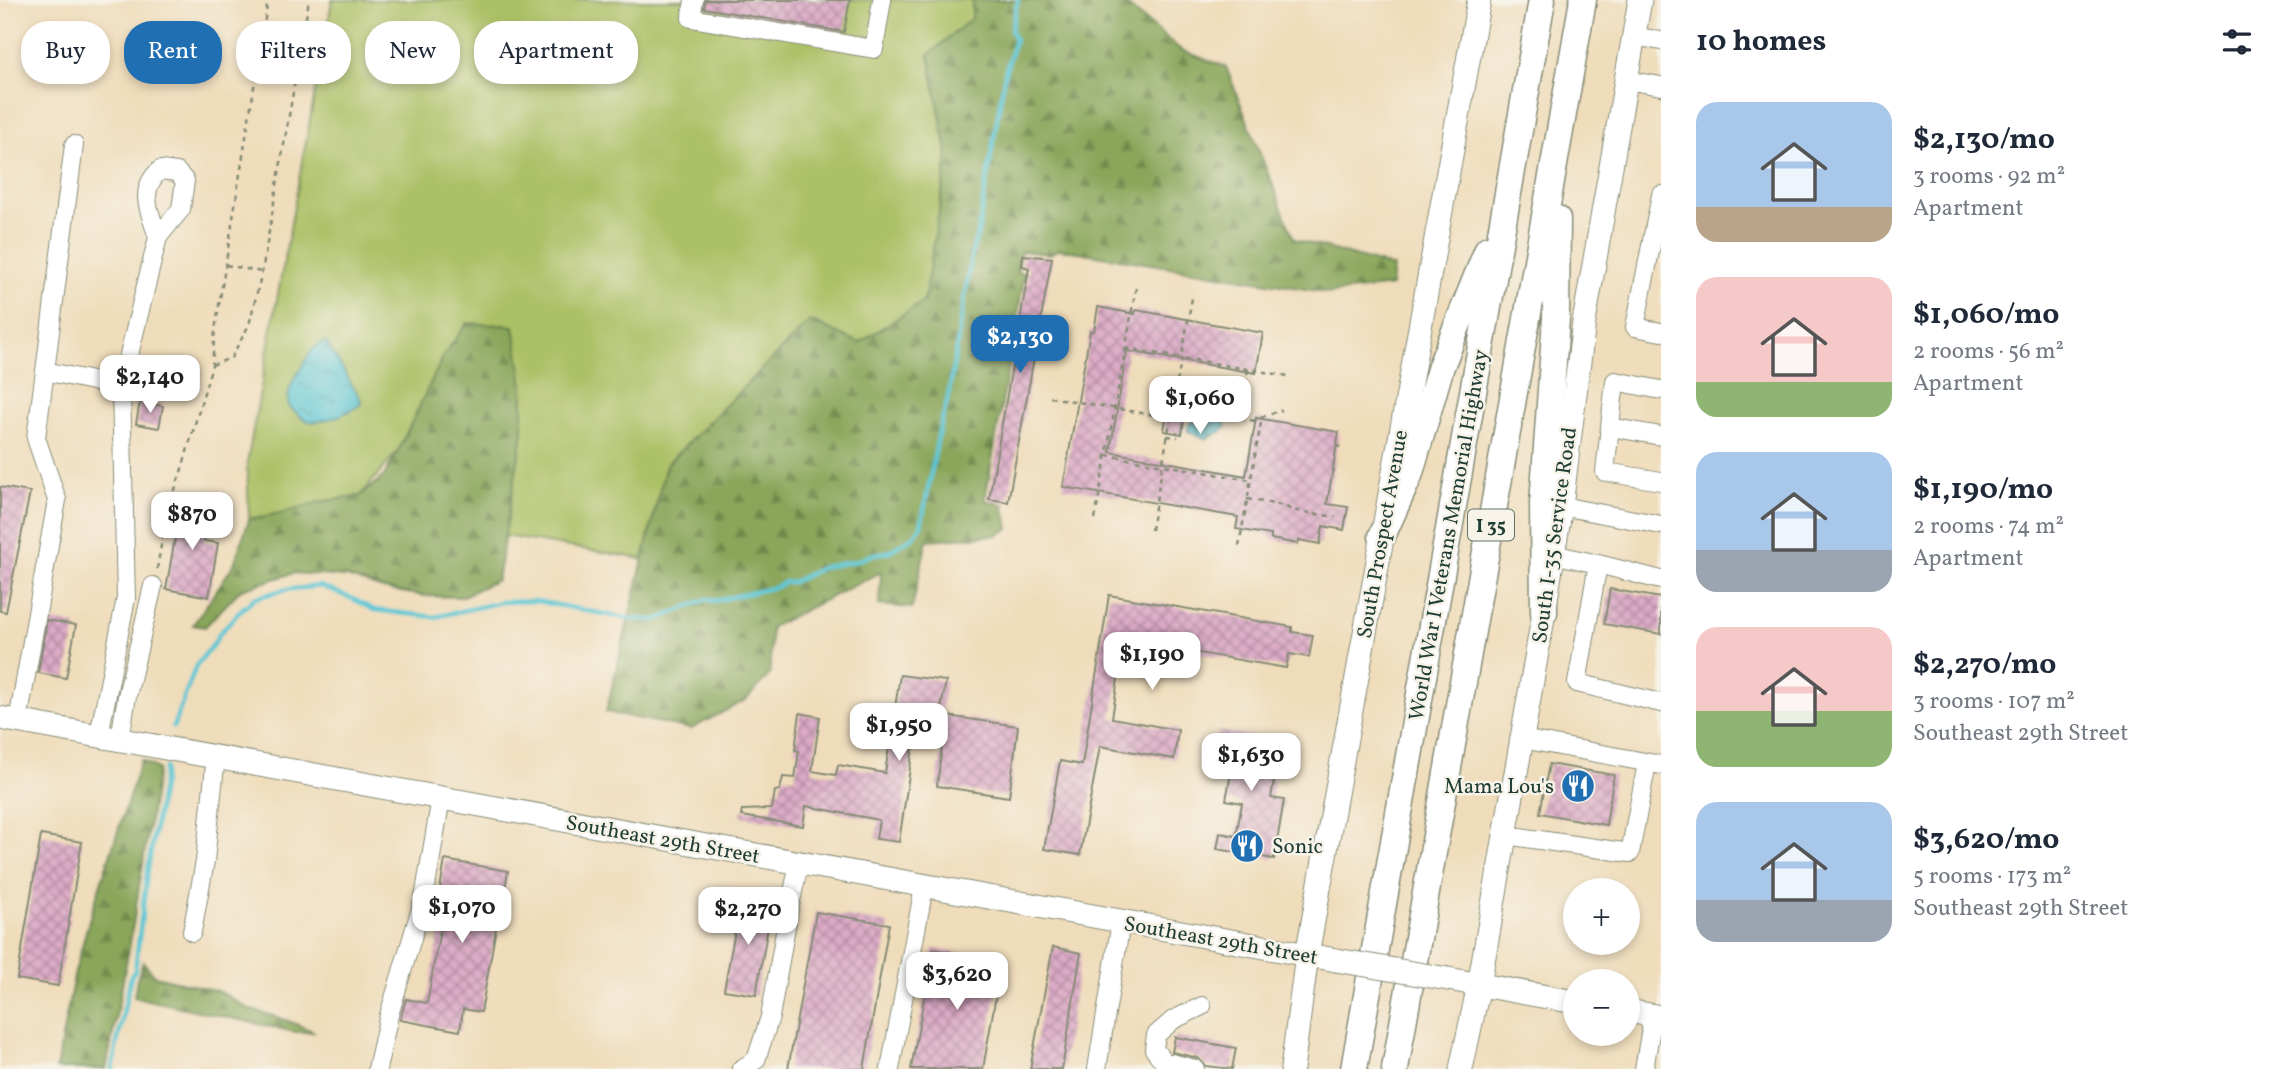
<!DOCTYPE html>
<meta charset="utf-8">
<style>
body{margin:0;font-family:Vollkorn,serif;background:#f6f6f7;color:#1f2937;height:100vh;display:flex;flex-direction:column;font-size:26px;white-space:nowrap}
*{box-sizing:border-box;margin:0}
p{font-size:23px;color:#747a83}
.icon{flex:none;width:38px;height:38px;fill:none;stroke:currentColor;stroke-width:2;stroke-linecap:round;stroke-linejoin:round}
.map{position:relative;flex:1;overflow:hidden}
.side{display:flex;flex-direction:column;background:#fff;width:630px}
.side>*{flex:none}
.top-card{position:absolute;left:21px;top:21px;width:665px;height:63px;display:flex;gap:14px}
.buttons{position:absolute;left:1563px;top:878px;display:grid;gap:14px}
.buttons a{display:grid;place-items:center;width:77px;height:77px;border-radius:50%;background:#fff;box-shadow:0 4px 10px #0003;font-size:35px}
.price{position:absolute;translate:-50% -60px;padding:0 16px;border-radius:14px;background:#fff;color:#222;font-size:23px;line-height:46px;filter:drop-shadow(0 2px 4px #0008)}
.price::after{content:'';position:absolute;left:50%;top:42px;width:21px;height:16px;margin-left:-10px;background:inherit;clip-path:polygon(0 0,100% 0,50% 100%)}
.price.active{background:#1f6fb2;color:#fff}
ul{padding:0;list-style:none}
li{display:flex;align-items:center;gap:21px;height:175px;padding:0 35px}
li span{display:grid;place-items:center;flex:none;width:196px;height:140px;border-radius:21px;color:#555}
li>.icon{margin-inline-start:auto}
span .icon{width:84px;height:84px;fill:#fffc;stroke-width:1}
li b{font-size:30px}
h2{display:flex;justify-content:space-between;align-items:center;height:84px;padding:0 35px;font-size:30px}
.chip{padding:0 24px;border-radius:28px;background:#fff;box-shadow:0 4px 10px #0003;font-size:24px;line-height:63px}
.chip.active{background:#1f6fb2;color:#fff}
main{display:flex;flex:1;min-height:0}
.map>svg:first-child{display:block}
.grass{fill:#acc065;stroke:#667e4c;stroke-width:2}
.forest{fill:url(#forest-firs);stroke:#547247;stroke-width:2}
.water{fill:url(#water-ripples);stroke:#3d8284;stroke-width:2}
.lines{fill:none;stroke-linecap:round;stroke-linejoin:round}
.stream{stroke:#5bc6d4;stroke-width:4.5}
.building{fill:url(#building-cross-hatch)}
.minor-casing{stroke:#878c77;stroke-width:20}
.major-casing{stroke:#878c77;stroke-width:25}
.highway-casing{stroke:#878c77;stroke-width:29}
.path{stroke:#878c77;stroke-width:2.5;stroke-dasharray:5 5;stroke-linecap:butt}
.minor{stroke:#fff;stroke-width:18}
.major{stroke:#fff;stroke-width:23}
.highway{stroke:#fff;stroke-width:26}
.major-bridge-casing{stroke:#878c77;stroke-width:25;stroke-linecap:butt}
.major-bridge{stroke:#fff;stroke-width:23}
.labels{text-anchor:middle;stroke-width:5;stroke-linejoin:round;paint-order:stroke}
.shield{fill:#f7f3e8;stroke:#60746a;stroke-width:2}
.shield-label{font-size:19px;font-weight:bold;fill:#1f3d34}
.street-label{font-size:21px;fill:#1f3d34;stroke:#f7f3e8}
.poi-label{font-size:21px;fill:#1f3d34;stroke:#f7f3e8;text-anchor:end}
</style>
<main>
<div class="map">
<svg width="1661" height="1069" viewBox="0 0 1661 1069">
<defs>
<pattern id="forest-firs" width="22" height="20" patternUnits="userSpaceOnUse" patternTransform="scale(1.75)"><rect width="22" height="20" fill="#89a65a"/><path d="M5 1l3.5 6h-7zM16 11l3.5 6h-7z" fill="#6f884b"/></pattern>
<pattern id="water-ripples" width="26" height="14" patternUnits="userSpaceOnUse" patternTransform="scale(1.75)"><rect width="26" height="14" fill="#5bc6d4"/><path d="M2 4q2-2 4 0t4 0M15 11q2-2 4 0t4 0" fill="none" stroke="#4ba2ad"/></pattern>
<pattern id="building-cross-hatch" width="8" height="8" patternUnits="userSpaceOnUse" patternTransform="scale(1.75)"><rect width="8" height="8" fill="#dcaac6"/><path d="M0 0l8 8M0 8l8-8" fill="none" stroke="#b28ca2"/></pattern>
</defs>
<rect width="100%" height="100%" fill="#f7f3e8"/>
<filter id="ink" filterUnits="userSpaceOnUse"><feTurbulence type="fractalNoise" baseFrequency=".0143" numOctaves="2"/><feDisplacementMap in="SourceGraphic" scale="14" xChannelSelector="R" yChannelSelector="G"/><feConvolveMatrix kernelMatrix="1 2 1 2 8 2 1 2 1" color-interpolation-filters="sRGB"/></filter>
<filter id="wash" filterUnits="userSpaceOnUse"><feTurbulence type="fractalNoise" baseFrequency=".00686" numOctaves="4" result="noise"/><feDisplacementMap in="SourceGraphic" scale="28" xChannelSelector="R" yChannelSelector="G"/><feGaussianBlur stdDeviation="1.57" result="paint"/><feColorMatrix in="noise" values="0 0 0 0 0 0 0 0 0 0 0 0 0 0 0 0 0 1.4 0 .05"/><feComposite in="paint" operator="in"/></filter>
<g filter="url(#wash)">
<rect width="100%" height="100%" fill="#efdcba"/>
<path class="grass" d="M 332,0 L 972,0 L 973,18 L 929,55 L 948,157 L 924,301 L 859,343 L 810,321 L 666,465 L 643,559 L 504,536 L 523,432 L 444,355 L 398,451 L 360,496 L 319,502 L 281,513 L 249,519 L 247,463 Z"/>
<path class="forest" d="M 972,0 L 1121,0 L 1181,50 L 1226,67 L 1294,239 L 1393,267 L 1391,286 L 1330,293 L 1059,249 L 1050,254 L 1021,251 L 1017,272 L 1025,273 L 985,500 L 1005,505 L 1004,509 L 1009,528 L 998,535 L 927,540 L 912,608 L 879,605 L 881,572 L 771,627 L 770,674 L 746,700 L 691,729 L 606,712 L 666,465 L 810,321 L 859,343 L 924,301 L 948,157 L 929,55 L 972,18 Z
M 467,323 L 514,326 L 523,385 L 523,432 L 497,580 L 461,597 L 425,596 L 383,589 L 347,577 L 294,573 L 241,589 L 205,627 L 193,625 L 234,564 L 249,519 L 281,513 L 319,502 L 360,496 L 384,476 L 398,451 L 444,355 Z
M 141,760 L 158,769 L 130,943 L 106,1069 L 56,1069 L 74,976 L 89,920 Z
M 143,962 L 155,976 L 221,992 L 249,1009 L 283,1019 L 315,1032 L 295,1032 L 134,997 L 137,979 Z"/>
<path class="water" d="M 326,342 L 360,398 L 361,404 C 352,410 345,414 335,417 C 311,424 307,425 289,406 C 286,391 293,381 300,370 C 308,357 310,346 326,342 Z
M 1216,417 L 1221,417 L 1224,419 L 1226,427 L 1220,432 L 1206,439 L 1188,431 C 1188,425 1189,422 1196,420 C 1212,424 1202,424 1216,417 Z"/>
<g class="lines">
<path class="stream" d="M 173,727 L 196,666 L 215,642 L 218,635 L 242,609 L 255,598 L 283,590 L 320,586 L 353,599 L 374,610 L 435,617 L 501,602 L 536,601 L 630,619 L 656,620 L 707,599 L 714,601 L 776,587 L 785,582 L 793,582 L 823,567 L 856,561 L 874,554 L 888,552 L 913,537 L 921,526 L 939,431 L 948,398 L 972,252 L 978,232 L 1005,73 L 1015,39 L 1011,31 L 1018,0
M 113,1069 L 115,1053 L 131,976 L 135,970 L 147,874 L 165,768"/>
</g>
<g id="blocks">
<path class="building" d="M 705,0 L 850,0 L 844,32 L 704,8 Z
M 1023,255 L 1052,258 L 1008,502 L 989,499 L 1029,268 L 1022,266 Z
M 1098,307 L 1135,314 L 1136,310 L 1263,333 L 1256,373 L 1127,351 L 1110,452 L 1246,476 L 1256,418 L 1339,432 L 1327,504 L 1348,507 L 1344,530 L 1323,526 L 1320,544 L 1299,540 L 1298,544 L 1271,539 L 1271,535 L 1236,529 L 1238,517 L 1063,487 L 1090,331 L 1094,331 Z
M 140,402 L 163,406 L 159,428 L 136,424 Z
M 1167,411 L 1185,414 L 1182,434 L 1164,431 Z
M 0,487 L 30,492 L 6,612 L 0,611 Z
M 182,499 L 211,504 L 204,541 L 218,543 L 209,597 L 166,589 Z
M 1610,589 L 1661,598 L 1661,634 L 1604,624 Z
M 1109,595 L 1292,627 L 1292,632 L 1313,635 L 1309,657 L 1289,654 L 1286,668 L 1124,640 L 1112,718 L 1178,730 L 1174,759 L 1100,746 L 1080,855 L 1044,849 L 1060,761 L 1082,765 Z
M 47,620 L 76,625 L 66,678 L 38,673 Z
M 900,675 L 946,681 L 940,715 L 1018,726 L 1009,797 L 937,786 L 942,746 L 914,741 L 899,842 L 876,839 L 879,820 L 806,806 L 803,826 L 741,816 L 742,810 L 772,809 L 775,791 L 780,790 L 783,777 L 795,778 L 799,751 L 795,750 L 800,713 L 820,717 L 812,771 L 836,775 L 838,765 L 885,773 Z
M 1219,731 L 1281,742 L 1271,798 L 1284,800 L 1274,859 L 1217,849 L 1220,833 L 1236,836 L 1242,803 L 1226,800 L 1231,773 L 1213,769 Z
M 1549,764 L 1614,775 L 1606,825 L 1540,813 Z
M 41,835 L 82,842 L 58,986 L 17,979 Z
M 445,860 L 508,871 L 502,906 L 500,906 L 481,1012 L 463,1009 L 460,1031 L 400,1020 L 406,999 L 427,1003 L 446,896 L 439,895 Z
M 741,898 L 772,904 L 756,995 L 724,990 Z
M 816,912 L 889,924 L 864,1069 L 788,1069 Z
M 1053,947 L 1081,953 L 1062,1069 L 1030,1069 Z
M 933,949 L 1002,961 L 983,1069 L 911,1069 Z
M 1175,1037 L 1236,1048 L 1232,1069 L 1206,1066 L 1198,1058 L 1172,1052 Z"/>
</g>
</g>
<g filter="url(#ink)">
<use href="#blocks" fill-opacity="0" stroke="#878c77" stroke-width="2"/>
<g class="lines">
<g class="minor-casing">
<path id="minor" d="M 694,0 L 691,18 L 874,49 L 882,0
M 1634,36 L 1661,41
M 1626,80 L 1661,86
M 74,145 L 45,371 L 121,387 L 158,237 L 181,209 L 185,181 L 177,172 L 160,170 C 137,191 150,212 158,237
M 1661,195 L 1635,327 L 1661,332
M 1661,390 L 1615,381 L 1605,472 L 1661,481
M 1610,427 L 1661,436
M 1561,506 L 1661,525
M 1553,554 L 1598,564 L 1577,683 L 1661,703
M 1598,564 L 1661,580
M 18,721 L 57,500 L 36,438 L 45,371
M 99,735 L 126,598 L 121,387
M 120,739 L 127,696 L 153,586
M 1522,739 L 1661,765
M 1505,835 L 1630,853 L 1647,763
M 192,932 L 205,861 L 216,756
M 377,1069 L 389,1015 L 424,898 L 441,798
M 741,1069 L 756,1060 L 770,1017 L 789,910 L 799,864
M 890,1069 L 924,887
M 1097,1069 L 1121,922
M 1195,1069 L 1163,1061 L 1154,1049 L 1156,1035 L 1173,1020 L 1202,1006
M 1644,1069 L 1653,1016"/>
</g>
<g class="major-casing">
<path id="major" d="M 0,718 L 1336,960
M 1448,979 L 1575,1002
M 1628,1011 L 1661,1017
M 1292,1069 L 1307,955 L 1479,0
M 1461,1069 L 1479,985 L 1544,612 L 1561,506 L 1584,322 L 1640,0"/>
</g>
<g class="highway-casing">
<path id="highway" d="M 1382,536 L 1409,476 L 1441,366 L 1488,249
M 1544,612 L 1543,504 L 1556,318 L 1557,219
M 1354,1069 L 1542,0
M 1395,1069 L 1583,0"/>
</g>
<path class="path" d="M 226,265 L 262,272
M 1125,348 L 1288,376
M 212,365 L 231,358 L 249,325 L 262,272 L 309,0
M 1248,369 L 1240,418 L 1260,422
M 1050,397 L 1170,418
M 1167,436 L 1178,437
M 1337,446 L 1340,447
M 1106,455 L 1250,480
M 1332,471 L 1335,471
M 1247,499 L 1285,506 L 1291,510 L 1336,517
M 1095,519 L 1136,288
M 1151,530 L 1192,298
M 1239,546 L 1262,417 L 1282,410
M 157,569 L 166,516 L 182,469 L 212,365 L 215,330 L 268,0"/>
<use href="#minor" class="minor"/>
<use href="#major" class="major"/>
<use href="#highway" class="highway"/>
<g class="major-bridge-casing">
<path id="major-bridge" d="M 1336,960 L 1448,979"/>
</g>
<use href="#major-bridge" class="major-bridge"/>
</g>
</g>
<defs>
<g id="restaurant-disc" transform="scale(1.75)"><circle r="9.5" fill="#1f6fb2" stroke="#f7f3e8"/><path d="M-5-6h1v4h1v-4h1v4h1v-4h1v5L-1.5 .5V6h-2V.5L-5-1ZM5-6V6H3V1.5H1.5Q1.5-4 5-6Z" fill="#fff"/></g>
</defs>
<g fill-rule="evenodd">
<use href="#restaurant-disc" x="1578" y="786"/>
<use href="#restaurant-disc" x="1247" y="846"/>
</g>
<g class="labels">
<rect class="shield" x="1468" y="509.5" width="46" height="31" rx="5"/>
<g class="shield-label">
<text x="1491" y="532">I 35</text>
</g>
<g class="street-label">
<text transform="translate(1382 534) rotate(-80)" y="7">South Prospect Avenue</text>
<text transform="translate(1448 535) rotate(-80)" y="7">World War I Veterans Memorial Highway</text>
<text transform="translate(1554 535) rotate(-82)" y="7">South I-35 Service Road</text>
<text transform="translate(663 839) rotate(10)" y="7">Southeast 29th Street</text>
<text transform="translate(1221 940) rotate(10)" y="7">Southeast 29th Street</text>
</g>
<g class="poi-label">
<text x="1554" y="793">Mama Lou's</text>
<text x="1272" y="853" text-anchor="start">Sonic</text>
</g>
</g>
</svg>
<div class="buttons">
<a>+</a>
<a>−</a>
</div>
<b class="price active" style="left:1020px;top:375px">$2,130</b>
<b class="price" style="left:150px;top:415px">$2,140</b>
<b class="price" style="left:1200px;top:436px">$1,060</b>
<b class="price" style="left:192px;top:552px">$870</b>
<b class="price" style="left:1152px;top:692px">$1,190</b>
<b class="price" style="left:899px;top:763px">$1,950</b>
<b class="price" style="left:1251px;top:793px">$1,630</b>
<b class="price" style="left:462px;top:945px">$1,070</b>
<b class="price" style="left:748px;top:947px">$2,270</b>
<b class="price" style="left:957px;top:1012px">$3,620</b>
<div class="top-card">
<a class="chip">Buy</a>
<a class="chip active">Rent</a>
<a class="chip">Filters</a>
<a class="chip">New</a>
<a class="chip">Apartment</a>
</div>
</div>
<section class="side">
<h2>10 homes<svg class="icon" aria-label="filters" viewBox="0 0 24 24"><path d="M4 7h16M4 17h16"/><circle cx="9" cy="7" r="2"/><circle cx="15" cy="17" r="2"/></svg></h2>
<ul>
<li><span style="background:linear-gradient(#a9c7e8 75%,#b9a48a 0)"><svg class="icon" aria-label="home" viewBox="0 0 24 24"><path d="M3 11l9-7 9 7M6 9v11h12V9"/></svg></span><div><b>$2,130/mo</b><p>3 rooms · 92 m²</p><p>Apartment</p></div></li>
<li><span style="background:linear-gradient(#f6c9c9 75%,#8fb573 0)"><svg class="icon" aria-label="home" viewBox="0 0 24 24"><path d="M3 11l9-7 9 7M6 9v11h12V9"/></svg></span><div><b>$1,060/mo</b><p>2 rooms · 56 m²</p><p>Apartment</p></div></li>
<li><span style="background:linear-gradient(#a9c7e8 70%,#9aa5b1 0)"><svg class="icon" aria-label="home" viewBox="0 0 24 24"><path d="M3 11l9-7 9 7M6 9v11h12V9"/></svg></span><div><b>$1,190/mo</b><p>2 rooms · 74 m²</p><p>Apartment</p></div></li>
<li><span style="background:linear-gradient(#f6c9c9 60%,#8fb573 0)"><svg class="icon" aria-label="home" viewBox="0 0 24 24"><path d="M3 11l9-7 9 7M6 9v11h12V9"/></svg></span><div><b>$2,270/mo</b><p>3 rooms · 107 m²</p><p>Southeast 29th Street</p></div></li>
<li><span style="background:linear-gradient(#a9c7e8 70%,#9aa5b1 0)"><svg class="icon" aria-label="home" viewBox="0 0 24 24"><path d="M3 11l9-7 9 7M6 9v11h12V9"/></svg></span><div><b>$3,620/mo</b><p>5 rooms · 173 m²</p><p>Southeast 29th Street</p></div></li>
</ul>
</section>
</main>
